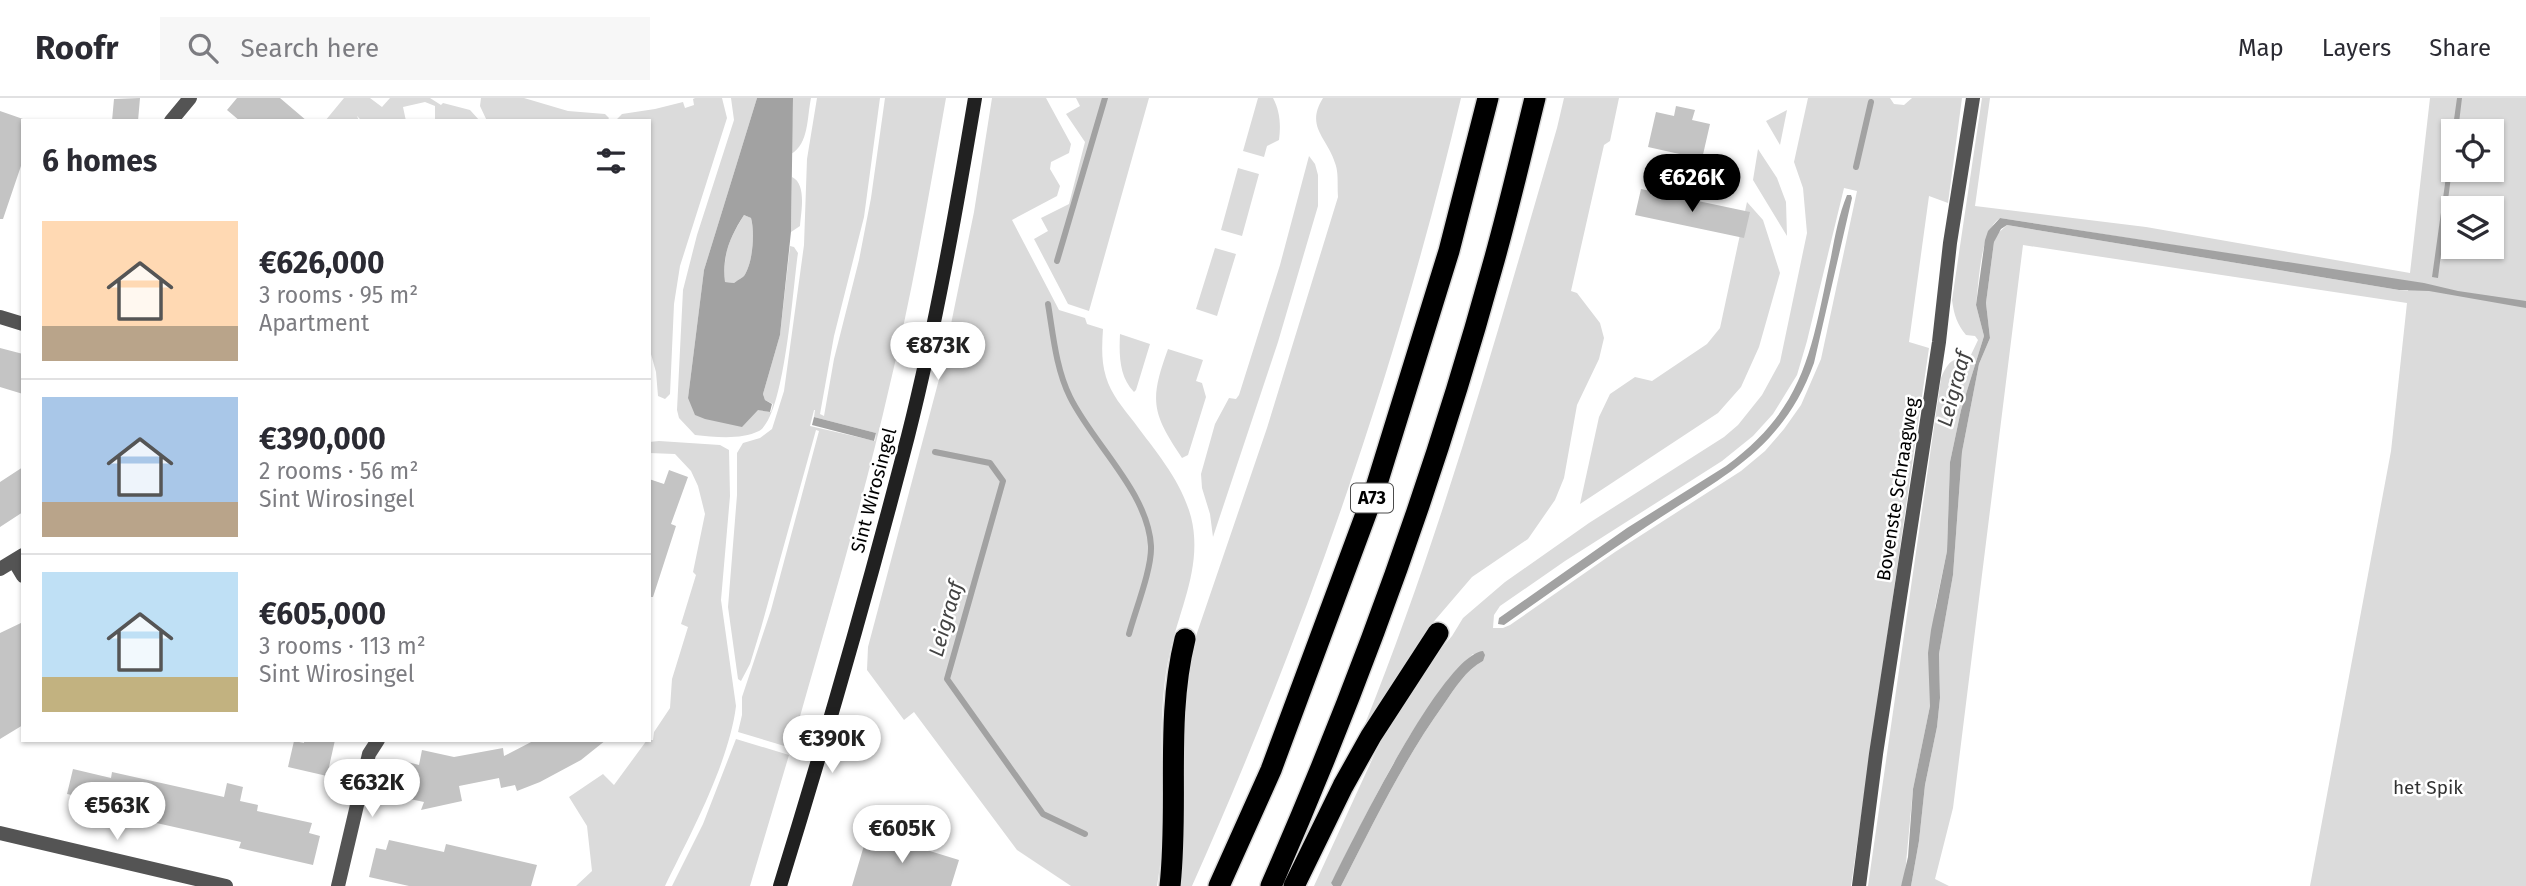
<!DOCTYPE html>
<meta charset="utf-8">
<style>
body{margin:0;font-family:"Fira Sans",sans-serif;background:#f7f7f7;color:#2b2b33;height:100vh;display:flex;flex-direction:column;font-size:26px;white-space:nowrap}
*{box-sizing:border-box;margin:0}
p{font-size:23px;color:#7c7c81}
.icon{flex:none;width:38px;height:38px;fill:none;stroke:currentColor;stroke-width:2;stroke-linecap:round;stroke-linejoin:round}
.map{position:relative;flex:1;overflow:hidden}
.panel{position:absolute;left:21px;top:21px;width:630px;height:623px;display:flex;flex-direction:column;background:#fff;border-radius:0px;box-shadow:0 2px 5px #0004}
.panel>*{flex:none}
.buttons{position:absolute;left:2441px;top:21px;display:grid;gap:14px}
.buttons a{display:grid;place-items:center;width:63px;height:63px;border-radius:0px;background:#fff;box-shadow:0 2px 5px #0004;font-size:35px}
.price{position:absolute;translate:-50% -60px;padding:0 16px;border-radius:24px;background:#fff;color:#222;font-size:23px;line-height:46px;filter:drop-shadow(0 2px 4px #0008)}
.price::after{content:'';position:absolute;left:50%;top:42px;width:21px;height:16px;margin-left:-10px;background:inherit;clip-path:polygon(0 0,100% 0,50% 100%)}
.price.selected{background:#000;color:#fff}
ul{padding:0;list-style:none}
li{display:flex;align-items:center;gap:21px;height:175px;padding:0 21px}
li+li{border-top:2px solid #e1e1e2}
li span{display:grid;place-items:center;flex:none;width:196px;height:140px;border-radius:0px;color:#555}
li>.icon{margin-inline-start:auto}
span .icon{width:84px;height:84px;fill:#fffc;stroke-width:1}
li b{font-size:30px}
h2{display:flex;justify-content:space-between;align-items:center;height:84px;padding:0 21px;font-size:30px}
header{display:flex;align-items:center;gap:42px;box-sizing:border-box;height:98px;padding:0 35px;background:#fff;border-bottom:2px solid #e1e1e2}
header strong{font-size:33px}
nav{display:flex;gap:38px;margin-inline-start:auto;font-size:24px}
.search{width:490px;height:63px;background:#f7f7f7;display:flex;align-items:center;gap:18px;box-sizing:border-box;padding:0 24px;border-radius:0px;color:#7c7c81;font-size:26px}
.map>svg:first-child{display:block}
.green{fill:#dbdbdb;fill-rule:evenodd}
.water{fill:#a2a2a2;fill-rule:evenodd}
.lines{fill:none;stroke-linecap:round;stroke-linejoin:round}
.stream{stroke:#a2a2a2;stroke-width:6}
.building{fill:#c4c4c4}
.motorway-casing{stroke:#dbdbdb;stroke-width:24}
.minor{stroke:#545454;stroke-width:14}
.secondary{stroke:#212121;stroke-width:14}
.motorway{stroke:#000;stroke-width:21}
.labels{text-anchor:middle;stroke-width:5;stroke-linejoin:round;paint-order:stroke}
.shield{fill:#fff;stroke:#4c4c4c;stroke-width:2}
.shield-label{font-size:18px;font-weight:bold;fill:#000}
.street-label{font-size:19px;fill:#000;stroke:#fff}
.park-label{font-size:19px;fill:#323232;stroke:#fff}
.water-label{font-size:21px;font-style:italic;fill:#434343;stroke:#fff}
</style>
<header>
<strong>Roofr</strong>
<div class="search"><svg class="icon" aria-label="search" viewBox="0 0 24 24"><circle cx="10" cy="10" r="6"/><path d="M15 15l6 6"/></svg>Search here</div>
<nav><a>Map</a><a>Layers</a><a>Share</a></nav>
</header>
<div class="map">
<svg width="2526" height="788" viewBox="0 0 2526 788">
<rect width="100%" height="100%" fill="#fff"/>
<path class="green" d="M 344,0 L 370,0 L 382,9 L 390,0 L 430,0 L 441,7 L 443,5 L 470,12 L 480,23 L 435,23 L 435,8 L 425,4 L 403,9 L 406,23 L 362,23 L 357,18 L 359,23 L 325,23 Z
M 481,0 L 524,0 L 568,13 L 605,16 L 609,20 L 607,23 L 487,23 L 480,8 Z
M 695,0 L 722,0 L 727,20 L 680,168 L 674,206 L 670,296 L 665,301 L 658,298 L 656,274 L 649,249 L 649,23 L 615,23 L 622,16 L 655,11 L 683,4 L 685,10 L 694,7 L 693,1 Z
M 731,0 L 757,0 L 704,172 L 688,300 L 771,314 L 773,306 L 765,302 L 763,296 L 780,237 L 790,148 L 794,149 L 798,155 C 793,187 785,319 759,333 C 741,342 715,339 695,337 L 679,320 L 677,312 L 683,192 L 697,137 L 734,22 Z
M 793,0 L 811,0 C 807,19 809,46 791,56 Z
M 817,0 L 880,0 L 864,119 L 834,238 L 820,316 L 824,318 L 834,261 L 859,162 L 871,100 L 885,0 L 946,0 C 929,96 913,192 890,286 C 862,409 825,529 791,650 L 738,634 L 742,617 L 742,599 L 771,512 L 819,333 L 816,332 L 761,530 L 750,566 L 741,583 L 738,581 L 728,509 L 737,397 L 737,355 L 743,345 L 760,340 L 772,331 L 784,293 L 804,147 L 807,61 ZM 814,312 L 815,312 L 814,319 L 876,335 L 875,343 L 810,328 Z
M 992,0 L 1046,0 L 1071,46 L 1069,55 L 1051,64 L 1050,71 L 1060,88 L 1057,98 L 1012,122 L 1059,212 L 1085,220 L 1087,226 L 1103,231 C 1102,247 1101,263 1106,279 C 1111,296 1123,310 1134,324 C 1156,354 1181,382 1191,419 C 1203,467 1180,509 1170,554 C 1152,631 1171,711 1157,788 L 1071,788 L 1017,752 L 914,614 L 904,622 L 867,572 L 868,549 L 942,270 L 974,114 Z
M 1076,0 L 1149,0 L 1089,213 L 1068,206 L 1034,141 L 1048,133 L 1041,120 L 1069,106 L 1085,44 L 1066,16 L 1080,8 Z
M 1258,0 L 1273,0 C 1280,13 1281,27 1279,42 L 1267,48 L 1264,59 L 1243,53 Z
M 1323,0 L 1461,0 C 1397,271 1305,534 1192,788 L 1180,788 C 1188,734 1180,680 1182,626 C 1183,595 1190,565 1197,535 L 1267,330 L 1338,99 C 1337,88 1339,75 1335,65 C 1327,39 1305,29 1323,0 Z
M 1564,0 L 1619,0 L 1610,43 L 1604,47 L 1571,193 L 1577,195 L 1600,225 L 1604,240 L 1599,261 L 1577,307 L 1564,380 L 1555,402 L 1528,441 L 1472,479 L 1430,528 L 1383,603 L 1363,631 C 1442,435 1498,232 1557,30 Z
M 1808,0 L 1890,0 L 1894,6 L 1904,7 L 1912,0 L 1962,0 L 1948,105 L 1929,98 L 1909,244 L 1929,250 L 1851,788 L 1341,788 C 1373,726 1403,663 1444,606 C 1455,590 1466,572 1483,563 L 1473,556 C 1409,620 1373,706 1331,785 L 1333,788 L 1314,788 L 1387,629 L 1425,569 L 1452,538 L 1463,520 L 1505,484 L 1589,425 L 1724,339 L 1738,327 L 1762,297 L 1780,264 L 1807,135 L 1803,90 L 1794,64 ZM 1844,90 L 1857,93 L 1821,261 L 1801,307 L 1784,331 L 1765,353 L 1741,373 L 1615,454 L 1510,527 L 1503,530 L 1493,530 L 1494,517 L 1500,508 L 1565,463 L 1722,363 L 1753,338 L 1773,316 L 1797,277 L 1807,243 Z
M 1982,0 L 1990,0 L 1975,108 L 2146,129 L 2410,175 L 2430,0 L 2526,0 L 2526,788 L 2310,788 L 2391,353 L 2407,205 L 2023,147 L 1953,710 L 1935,781 L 1949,788 L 1911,788 L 1919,743 L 1925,687 L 1937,629 L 1940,600 L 1939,556 L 1953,477 L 1962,354 L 1979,266 L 1990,240 L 1986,205 L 1994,144 L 1996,137 L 2007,127 L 2013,128 L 2399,192 L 2408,193 L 2410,184 L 2000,120 C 1980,133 1979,184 1976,207 L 1984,238 L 1961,312 L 1950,364 L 1947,453 L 1935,510 L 1930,608 L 1913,691 L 1905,776 L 1901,788 L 1868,788 L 1941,280 C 1947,266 1952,258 1969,261 L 1978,242 L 1975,238 L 1966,237 C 1957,226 1954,217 1952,202 ZM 2454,33 L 2492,33 L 2492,72 L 2454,72 ZM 2454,110 L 2492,110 L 2492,149 L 2454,149 Z
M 1787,12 L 1780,47 L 1766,23 Z
M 1758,51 L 1777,80 L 1786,104 L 1787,138 L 1753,82 Z
M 1309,58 L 1315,66 L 1318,77 L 1318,108 L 1278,244 L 1213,439 L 1210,416 L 1202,390 L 1201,376 L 1215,326 L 1229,300 L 1236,301 L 1239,297 L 1280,167 Z
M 1238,70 L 1259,76 L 1242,138 L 1221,132 Z
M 792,79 C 807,86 801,114 800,128 L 791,134 Z
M 1747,104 L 1763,122 L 1780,175 L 1759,249 L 1741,289 L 1718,315 L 1580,406 L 1599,319 L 1610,296 L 1635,279 L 1652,283 L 1707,246 L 1720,230 Z
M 744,117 L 751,120 C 755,134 753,165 744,178 C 743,179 735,184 734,185 L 725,184 C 723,154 729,142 744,117 Z
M 1215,150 L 1236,156 L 1217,218 L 1196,211 Z
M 1120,236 L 1150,246 L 1136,292 L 1134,294 C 1119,279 1119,256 1120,236 Z
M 1168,251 L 1203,262 L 1196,283 L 1202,285 L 1206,299 L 1188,357 L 1182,360 C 1152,315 1149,303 1168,251 Z
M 659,343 L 720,347 L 729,352 L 730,398 L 721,502 L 736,608 C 729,665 690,737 665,788 L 576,788 L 592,773 L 587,728 L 569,699 L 603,676 L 614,687 L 647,642 L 653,642 L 654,634 L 670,610 L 672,581 L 688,529 L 681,526 L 696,477 L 693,474 L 705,416 L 698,388 L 691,373 L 675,356 L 649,355 L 649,344 Z
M 736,641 L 789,657 L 750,788 L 672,788 L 703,726 Z"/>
<path class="water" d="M 757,0 L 793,0 L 791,134 L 780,237 L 763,296 L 765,302 L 772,306 L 770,314 L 758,312 L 742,329 L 705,321 L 695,317 L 688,300 L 704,172 ZM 744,117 L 751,120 C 755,134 753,165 744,178 C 743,179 735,184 734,185 L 725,184 C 722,157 730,139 744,117 Z
M 2457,0 L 2462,0 L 2458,33 L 2454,33 L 2453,63 L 2438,180 L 2432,179 Z
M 1847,97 L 1851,97 L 1852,100 L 1814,265 C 1782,354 1719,380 1646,429 C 1598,461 1551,494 1504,527 L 1498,526 L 1499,520 L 1627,430 L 1726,368 C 1807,308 1811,251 1831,159 C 1835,138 1839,116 1847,97 Z
M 2000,120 L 2424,185 L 2458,193 L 2526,203 L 2526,210 L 2429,193 L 2399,192 L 2013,128 L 2007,127 L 2001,131 L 1994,144 L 1986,205 L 1990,240 L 1979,266 L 1962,354 L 1953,477 L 1939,556 L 1940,600 L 1937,629 L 1925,687 L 1919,743 L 1911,788 L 1901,788 L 1908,759 L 1913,691 L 1930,608 L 1928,555 L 1931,532 L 1947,453 L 1950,364 L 1961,312 L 1984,238 L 1976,207 L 1985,142 L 1988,133 Z
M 814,319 L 876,335 L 874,343 L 812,327 Z
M 1483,553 L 1485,557 L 1483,563 C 1466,572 1455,590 1444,606 C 1403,663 1373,726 1341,788 L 1333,788 L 1331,785 C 1351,746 1442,557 1483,553 Z"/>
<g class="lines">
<path class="stream" d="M 1856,69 L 1871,4
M 1057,163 L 1105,0
M 1048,206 C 1053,236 1056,271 1070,299 C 1093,346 1148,394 1151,448 C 1152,471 1135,513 1129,536
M 935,354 L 990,365 L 1003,383 L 947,581 L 1043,716 L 1085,736"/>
</g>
<path class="building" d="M 140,0 L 138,23 L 112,23 L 114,1 Z
M 237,0 L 280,0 L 307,23 L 240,23 L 227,12 Z
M 1676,8 L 1695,12 L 1692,22 L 1710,26 L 1702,61 L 1648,49 L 1656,14 L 1674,18 Z
M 0,13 L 23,21 L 23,62 L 3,121 L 0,121 Z
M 1641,91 L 1750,114 L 1744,140 L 1635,117 Z
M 0,250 L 23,256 L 23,296 L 0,289 Z
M 23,369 L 23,414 L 0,429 L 0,384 Z
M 669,372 L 688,379 L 671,426 L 676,428 L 653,499 L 649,499 L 649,381 L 664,386 Z
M 23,524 L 23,627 L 0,641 L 0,535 Z
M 304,642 L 335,642 L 327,678 L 288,669 L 294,643 L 304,645 Z
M 535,642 L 606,642 L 581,662 L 540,684 L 517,693 L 515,687 L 501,690 L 499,680 L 459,688 L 462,703 L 421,712 L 424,704 L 391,697 L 400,662 L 419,667 L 422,652 L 454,659 L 503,650 L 504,658 Z
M 73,671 L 111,680 L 112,674 L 224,699 L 227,685 L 243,689 L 240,703 L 258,707 L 257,713 L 312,725 L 309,735 L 320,738 L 313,767 L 239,750 L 241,744 L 112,715 L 111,721 L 74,713 L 77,698 L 67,696 Z
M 868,734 L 959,762 L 951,788 L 852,788 Z
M 389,742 L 444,754 L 446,746 L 537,767 L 531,788 L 409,788 L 369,779 L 376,750 L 386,752 Z"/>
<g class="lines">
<g class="motorway-casing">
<path id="motorway" d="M 1170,788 C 1179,705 1165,622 1185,541
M 1219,788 L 1271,672 L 1376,389 L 1449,153 L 1488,0
M 1271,788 C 1359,587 1434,381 1492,170 C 1508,114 1521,57 1535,0
M 1294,788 L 1343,688 L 1371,638 L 1438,535"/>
</g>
<path class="minor" d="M 171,23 L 190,0
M 0,219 L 23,226
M 14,463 L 23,478
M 0,471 L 23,457
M 0,735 L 226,788
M 338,788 L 369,656 L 378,642
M 1859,788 L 1876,656 L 1939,244 L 1950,145 L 1973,0"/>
<path class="secondary" d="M 780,788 C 826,639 869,489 908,338 C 936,227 956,113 975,0"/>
<use href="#motorway" class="motorway"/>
</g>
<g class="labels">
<rect class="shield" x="1351" y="385.5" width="42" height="29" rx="5"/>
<g class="shield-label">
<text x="1372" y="406">A73</text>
</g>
<g class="street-label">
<text transform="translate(1897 391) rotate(-81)" y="7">Bovenste Schraagweg</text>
<text transform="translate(873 392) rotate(-75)" y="7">Sint Wirosingel</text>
</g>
<g class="park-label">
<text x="2428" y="696">het Spik</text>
</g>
<g class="water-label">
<text transform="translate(1954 291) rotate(-75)" y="7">Leigraaf</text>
<text transform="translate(946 521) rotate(-74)" y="7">Leigraaf</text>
</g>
</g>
</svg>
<div class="buttons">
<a><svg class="icon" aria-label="locate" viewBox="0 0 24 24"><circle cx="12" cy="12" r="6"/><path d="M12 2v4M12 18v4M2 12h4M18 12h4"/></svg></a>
<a><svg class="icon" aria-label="layers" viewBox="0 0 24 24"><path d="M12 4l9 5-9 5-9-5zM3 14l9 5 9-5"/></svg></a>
</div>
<b class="price selected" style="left:1692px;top:116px">€626K</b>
<b class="price" style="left:938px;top:284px">€873K</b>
<b class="price" style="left:832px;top:677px">€390K</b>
<b class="price" style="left:372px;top:721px">€632K</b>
<b class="price" style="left:117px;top:744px">€563K</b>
<b class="price" style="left:902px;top:767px">€605K</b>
<section class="panel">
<h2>6 homes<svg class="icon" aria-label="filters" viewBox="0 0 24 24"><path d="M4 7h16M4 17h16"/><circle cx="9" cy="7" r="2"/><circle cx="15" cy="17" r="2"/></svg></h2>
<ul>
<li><span style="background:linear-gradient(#ffd9b3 75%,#b9a48a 0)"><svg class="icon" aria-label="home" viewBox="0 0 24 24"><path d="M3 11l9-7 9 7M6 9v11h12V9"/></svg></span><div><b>€626,000</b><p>3 rooms · 95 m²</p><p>Apartment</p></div></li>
<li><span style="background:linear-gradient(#a9c7e8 75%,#b9a48a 0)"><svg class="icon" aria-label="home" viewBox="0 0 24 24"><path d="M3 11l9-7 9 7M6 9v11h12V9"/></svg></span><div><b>€390,000</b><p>2 rooms · 56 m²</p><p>Sint Wirosingel</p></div></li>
<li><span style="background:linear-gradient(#bfe0f5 75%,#c2b280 0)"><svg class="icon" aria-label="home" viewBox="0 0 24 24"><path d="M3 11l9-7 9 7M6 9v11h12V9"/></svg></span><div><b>€605,000</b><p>3 rooms · 113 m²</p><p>Sint Wirosingel</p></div></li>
</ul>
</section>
</div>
